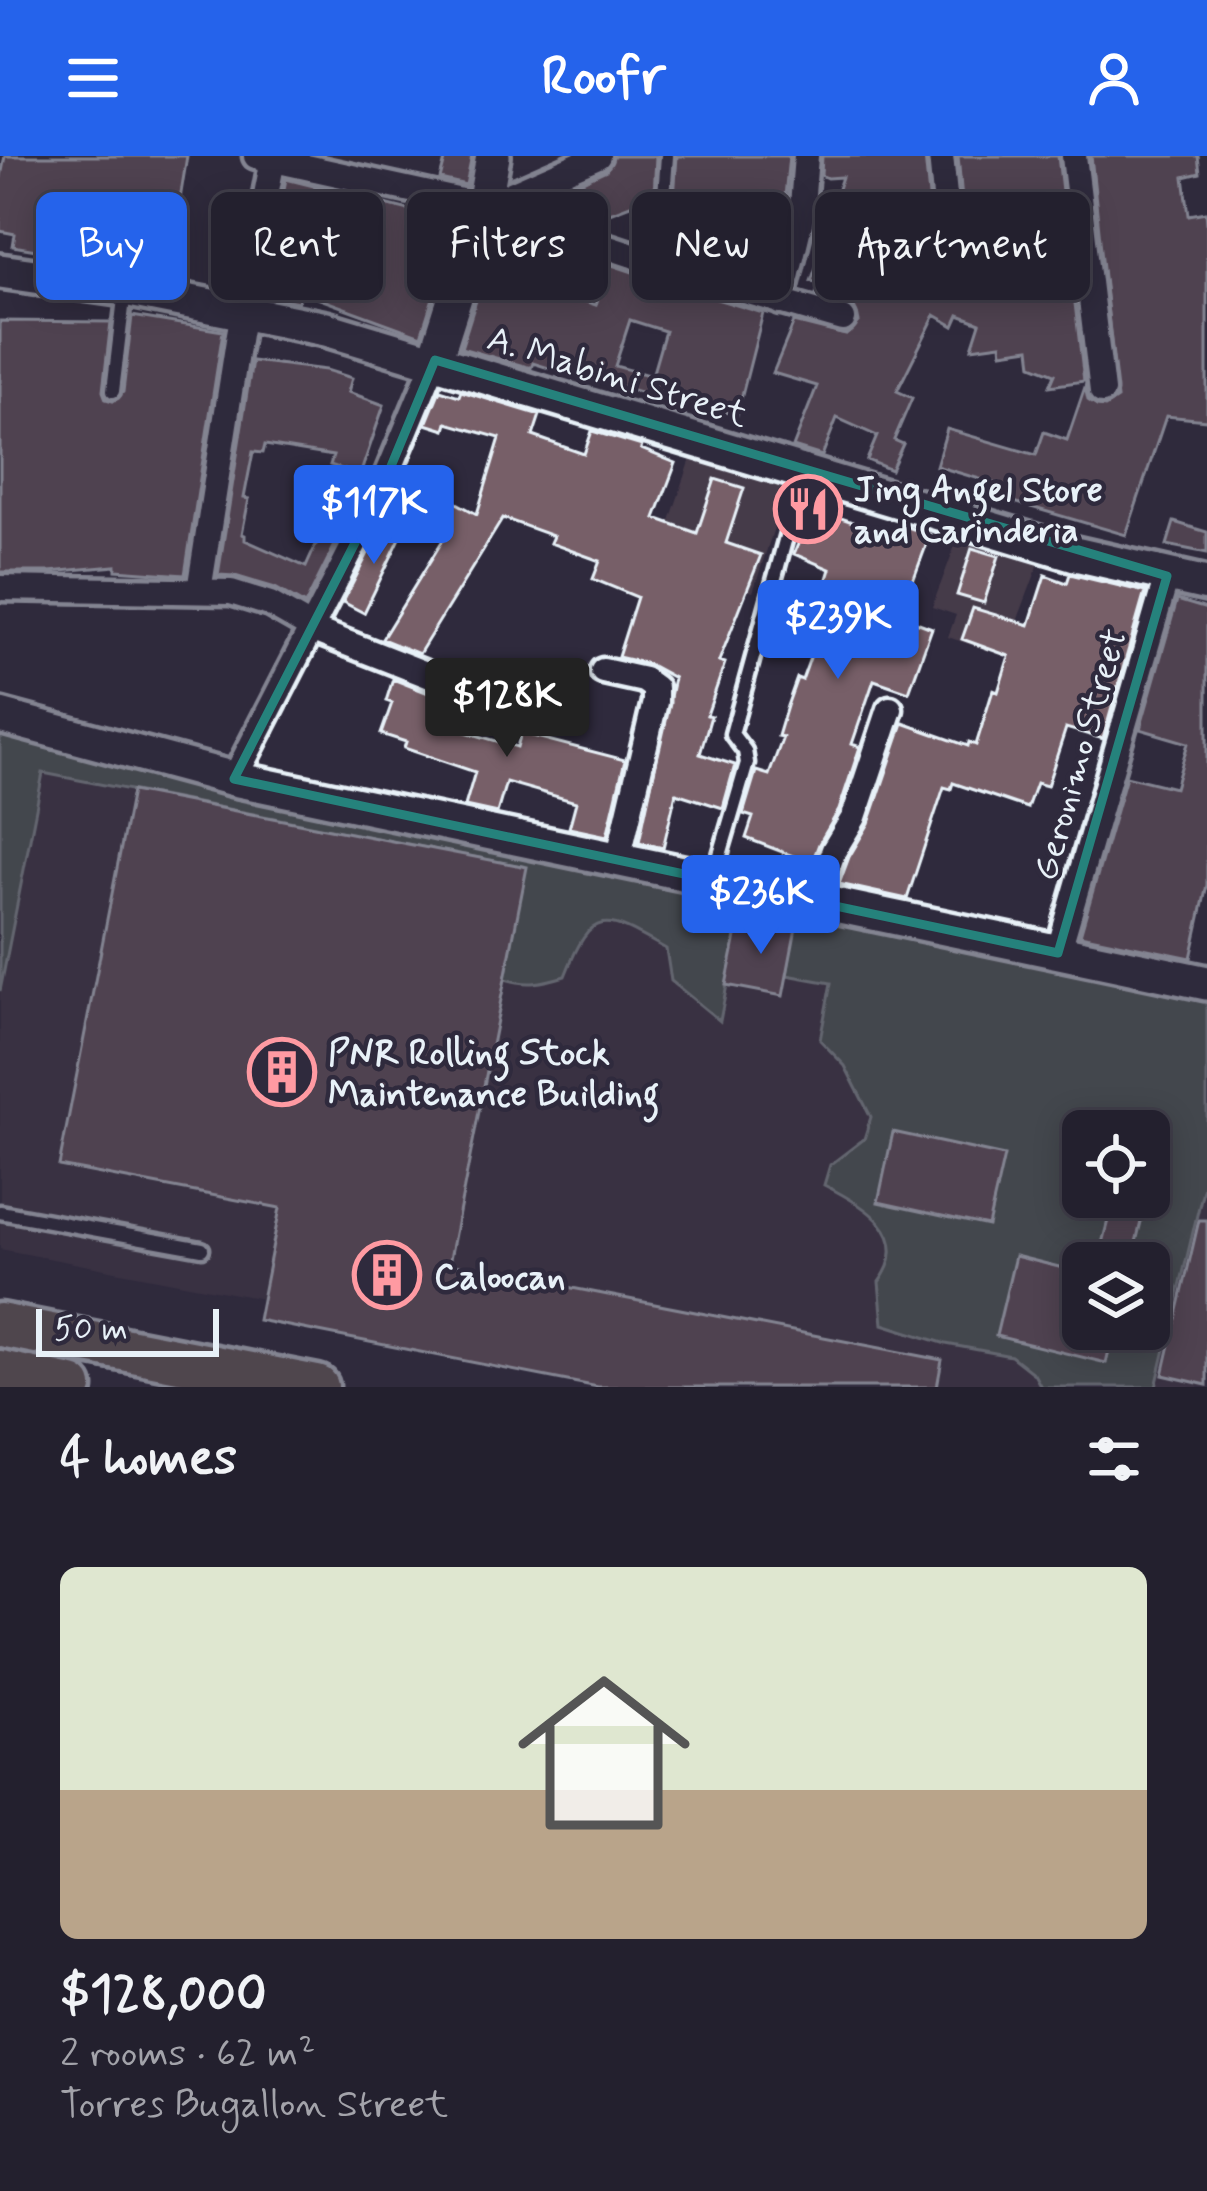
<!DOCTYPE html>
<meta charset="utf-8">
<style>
body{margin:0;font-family:Mynerve,sans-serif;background:#2f2d3a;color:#f1f3f6;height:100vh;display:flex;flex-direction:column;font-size:45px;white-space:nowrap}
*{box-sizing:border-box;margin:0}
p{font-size:39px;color:#a3a3aa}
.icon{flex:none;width:66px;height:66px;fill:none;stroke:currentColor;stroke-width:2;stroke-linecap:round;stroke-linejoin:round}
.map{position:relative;height:1231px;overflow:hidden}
.drawer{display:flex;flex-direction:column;background:#23202e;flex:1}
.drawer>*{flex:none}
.banner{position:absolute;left:36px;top:36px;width:1137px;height:108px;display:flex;gap:24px}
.controls{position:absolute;left:1062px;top:954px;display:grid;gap:24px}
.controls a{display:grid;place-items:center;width:108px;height:108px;border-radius:18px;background:#23202e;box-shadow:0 6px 30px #0003,0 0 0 3px #403e4a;font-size:60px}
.scale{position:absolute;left:36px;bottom:30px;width:183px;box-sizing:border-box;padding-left:12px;border:6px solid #e8f1f8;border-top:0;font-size:33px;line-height:42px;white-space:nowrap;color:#e8f1f8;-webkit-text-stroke:9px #2f2a3d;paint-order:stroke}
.price{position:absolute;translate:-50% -102px;padding:0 27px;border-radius:12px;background:#2563eb;color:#fff;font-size:39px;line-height:78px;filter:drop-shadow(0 3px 6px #0008)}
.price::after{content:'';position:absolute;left:50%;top:72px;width:36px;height:27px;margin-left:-18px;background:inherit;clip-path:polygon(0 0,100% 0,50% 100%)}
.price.selected{background:#222;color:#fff}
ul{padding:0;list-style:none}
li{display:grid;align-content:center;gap:24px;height:636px;padding:0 60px}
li+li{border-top:3px solid #403e4a}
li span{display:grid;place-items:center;height:372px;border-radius:18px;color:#555}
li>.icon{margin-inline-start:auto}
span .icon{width:216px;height:216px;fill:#fffc;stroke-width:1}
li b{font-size:51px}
h2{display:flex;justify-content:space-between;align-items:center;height:144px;padding:0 60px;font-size:51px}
.pill{padding:0 42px;border-radius:18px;background:#23202e;box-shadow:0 6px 30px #0003,0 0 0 3px #403e4a;font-size:42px;line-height:108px}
.pill.selected{background:#2563eb;color:#fff}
header{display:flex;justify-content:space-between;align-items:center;height:156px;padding:0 60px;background:#2563eb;color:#fff;font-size:54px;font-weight:800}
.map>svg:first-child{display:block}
.built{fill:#453a4a;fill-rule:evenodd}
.green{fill:#5c6b62;stroke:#a2aead;stroke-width:3;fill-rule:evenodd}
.building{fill:#775f68;stroke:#e8f1f8;stroke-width:3;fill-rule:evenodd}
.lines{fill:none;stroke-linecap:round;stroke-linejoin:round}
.lane-casing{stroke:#e8f1f8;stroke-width:21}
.street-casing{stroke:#e8f1f8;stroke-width:33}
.secondary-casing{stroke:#e8f1f8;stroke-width:42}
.highway-casing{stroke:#e8f1f8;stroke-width:51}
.lane{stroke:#2f2a3d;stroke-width:12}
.street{stroke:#2f2a3d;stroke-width:24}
.secondary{stroke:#2f2a3d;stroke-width:33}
.highway{stroke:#776864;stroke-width:42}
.marked{fill:none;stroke:#25827c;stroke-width:9;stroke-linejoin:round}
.labels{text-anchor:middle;stroke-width:9;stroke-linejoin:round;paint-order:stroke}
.street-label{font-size:36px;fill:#e8f1f8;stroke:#2f2a3d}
.poi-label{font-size:36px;font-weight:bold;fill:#e8f1f8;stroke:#2f2a3d;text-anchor:start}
</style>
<header><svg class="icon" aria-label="menu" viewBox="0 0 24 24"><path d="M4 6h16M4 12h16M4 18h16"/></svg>Roofr<svg class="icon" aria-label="person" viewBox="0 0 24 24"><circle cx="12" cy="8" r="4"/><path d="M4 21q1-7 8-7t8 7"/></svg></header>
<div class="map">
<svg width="1207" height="1231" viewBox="0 0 1207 1231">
<rect width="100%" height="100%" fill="#2f2a3d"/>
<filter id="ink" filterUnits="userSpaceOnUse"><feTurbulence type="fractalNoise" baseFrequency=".00833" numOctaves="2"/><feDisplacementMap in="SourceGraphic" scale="24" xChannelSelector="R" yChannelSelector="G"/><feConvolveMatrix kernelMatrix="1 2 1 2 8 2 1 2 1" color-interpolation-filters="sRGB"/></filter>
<g filter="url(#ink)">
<path class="built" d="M 693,297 L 788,329 L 753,436 L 657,403 Z
M 961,374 L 1041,402 L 1004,500 L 948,481 L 956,459 L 932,451 Z
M 0,577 L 1207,838 L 1207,1231 L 725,1231 L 0,1093 ZM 1083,975 L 1149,975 L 1149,1041 L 1083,1041 ZM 1083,1107 L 1149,1107 L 1149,1173 L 1083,1173 Z"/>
<path class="green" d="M 0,577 L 1207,838 L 1207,1017 L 1156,1231 L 1041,1231 L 1034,1218 L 1011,1200 L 946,1188 L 883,1168 L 879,1126 C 915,1078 864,1049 824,1029 L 830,1009 L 864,983 L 871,961 L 845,910 L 820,884 L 831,827 L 787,819 L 795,772 L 740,761 L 720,865 L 671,825 L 666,793 C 606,759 592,750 565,820 C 542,827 528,830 505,823 L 526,711 L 43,617 L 0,835 ZM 1083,975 L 1149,975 L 1149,1041 L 1083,1041 ZM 1083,1107 L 1149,1107 L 1149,1173 L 1083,1173 Z"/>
<path class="building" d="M 5,0 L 187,0 L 168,117 L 13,90 L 15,78 L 0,75 L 0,26 Z
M 446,0 L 472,0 L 466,29 L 440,23 Z
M 614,0 L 656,0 L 654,40 L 586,66 L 572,30 L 606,14 Z
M 677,0 L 789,0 L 782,71 L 769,125 L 724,112 L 734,73 L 679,66 L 680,58 L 673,57 Z
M 822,0 L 925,0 L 937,121 L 940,130 L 953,135 L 964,132 L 969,119 L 958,0 L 1058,0 L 1084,225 L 1050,230 L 1055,218 L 1032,209 L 1030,192 L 1002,196 L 1001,188 L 972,192 L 980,167 L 959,159 L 954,170 L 935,159 L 897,235 L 912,242 L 894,284 L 903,288 L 891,314 L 867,304 L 877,280 L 837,262 L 822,300 L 793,291 L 817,230 L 773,217 L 794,166 L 846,179 L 859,166 L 854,151 L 816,138 L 820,128 L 811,125 L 819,103 L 837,111 L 906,96 L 900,54 L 865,58 L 859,76 L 827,65 L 842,21 L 827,22 L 821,19 Z
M 1091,0 L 1198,0 L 1200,17 L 1184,21 L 1189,59 L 1206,56 L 1207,68 L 1207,264 L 1166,260 L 1126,379 L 1007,344 L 1010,332 L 936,310 L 947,273 L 1036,299 L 1044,276 L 1067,284 L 1085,231 L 1088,244 L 1097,250 L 1105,251 L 1117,243 Z
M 286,23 L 457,66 L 421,180 L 301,136 L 298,146 L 263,139 Z
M 497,78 L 571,103 L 560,137 L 596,149 L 606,115 L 603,106 L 642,119 L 641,125 L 676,136 L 677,131 L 763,157 L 737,259 L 684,245 L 682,253 L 646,243 L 647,238 L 572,216 L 571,219 L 533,207 L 531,212 L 461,192 ZM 630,164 L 665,175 L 652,220 L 615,210 Z
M 132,160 L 223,175 L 185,419 L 116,414 L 116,410 L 49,416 L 0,416 L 0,165 L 111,166 L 103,235 L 106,243 L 113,245 L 123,236 Z
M 252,205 L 326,214 L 352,222 L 348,236 L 384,249 L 360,319 L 330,309 L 333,300 L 265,289 L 263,297 L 253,296 L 244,342 L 249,343 L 242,378 L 245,379 L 245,384 L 306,411 L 346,322 L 365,329 L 305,449 L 275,432 L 235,420 L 218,419 Z
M 440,234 L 459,240 L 461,235 L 540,259 L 533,280 L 584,298 L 592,275 L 642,290 L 641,293 L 676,307 L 655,362 L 697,377 L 715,323 L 744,332 L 726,387 L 761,399 L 719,505 L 725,507 L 707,559 L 711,560 L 700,598 L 735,609 L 723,652 L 676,637 L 663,692 L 639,686 L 674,522 L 648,508 L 618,501 L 637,441 L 593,423 L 600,405 L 550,387 L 553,380 L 503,362 L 419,498 L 382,483 L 446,379 L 405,355 L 422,328 L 477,358 L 500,282 L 447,267 L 445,274 L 426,268 Z
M 807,344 L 840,357 L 838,361 L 901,383 L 905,370 L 930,379 L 900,460 L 932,472 L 909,536 L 874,524 L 852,588 L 860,591 L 839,654 L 819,688 L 806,722 L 787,717 L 793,700 L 746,682 L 753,661 L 743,658 L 756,615 L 769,619 L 783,581 L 778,580 L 787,550 L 797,522 L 802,524 L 815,488 L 840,496 L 860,439 L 826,426 L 830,413 L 794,398 L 807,366 L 801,364 Z
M 385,364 L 404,374 L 364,457 L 343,446 Z
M 1174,366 L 1207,376 L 1207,397 L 1167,389 Z
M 972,392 L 999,400 L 984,447 L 957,439 Z
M 1070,418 L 1145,436 L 1103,583 L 1066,572 L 1047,630 L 1036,627 L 1027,652 L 953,627 L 951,633 L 944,631 L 907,743 L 839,728 L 849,701 L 869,667 L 903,567 L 968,590 L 969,586 L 976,589 L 993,534 L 998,536 L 1009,500 L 962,483 L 973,452 L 1029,469 L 1045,419 L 1067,427 Z
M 1177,444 L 1207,453 L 1207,729 L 1191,802 L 1080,779 L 1126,620 L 1175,632 L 1188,587 L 1140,573 Z
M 393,523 L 441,542 L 450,542 L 460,534 L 448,571 L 517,591 L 521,577 L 625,604 L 607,680 L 569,672 L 576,646 L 506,626 L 497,657 L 465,650 L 475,616 L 404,592 L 406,586 L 381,578 L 392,547 L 386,545 Z
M 132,635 L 527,711 L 449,1108 L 942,1204 L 937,1231 L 598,1231 L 258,1164 L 280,1052 L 59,1010 Z
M 740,761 L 796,772 L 783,840 L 726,829 Z
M 893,976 L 1004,1000 L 988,1070 L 878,1046 Z
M 1114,1041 L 1147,1041 L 1131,1107 L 1097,1107 Z
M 1199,1064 L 1207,1064 L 1207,1229 L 1163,1219 Z
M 1015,1100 L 1083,1117 L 1083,1173 L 1114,1173 L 1106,1207 L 996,1180 Z"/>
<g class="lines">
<g class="lane-casing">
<path id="lane" d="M 650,104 L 663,54 L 667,0
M 113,235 L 125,134
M 713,723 L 747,607 L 745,595 L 732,578 L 803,319
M 0,1056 L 202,1093"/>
</g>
<g class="street-casing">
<path id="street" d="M 256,0 L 484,50 L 724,129 L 843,163
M 941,0 L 953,119
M 1074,0 L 1102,235
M 484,50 L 598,0
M 781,146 L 801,63 L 806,0
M 0,432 L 231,436 L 270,448 L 321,477 L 446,526
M 199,435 L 239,178 L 273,3
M 603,515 L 644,524 L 655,532 L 655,546 L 618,704
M 234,623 L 377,344 L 435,204
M 815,745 L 834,694 L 854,661 L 890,553
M 1058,797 L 1167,420"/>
</g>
<g class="secondary-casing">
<path id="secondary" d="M 0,115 L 125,133 L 326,173 L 1075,398 L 1207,428
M 435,204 L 484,50 L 493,0
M 0,560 L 234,623 L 1207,827"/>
</g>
<g class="highway-casing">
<path id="highway" d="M 0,1169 L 317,1231
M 0,1216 L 71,1231"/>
</g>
<use href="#lane" class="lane"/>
<use href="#street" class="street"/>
<use href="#secondary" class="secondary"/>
<use href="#highway" class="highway"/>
</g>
</g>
<path d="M0 0H1207V1231H0ZM 435,204 L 1167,420 L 1058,797 L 234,623 L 377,344 Z" fill="#2f2a3d" fill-opacity=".55" fill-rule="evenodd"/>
<path class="marked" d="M 435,204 L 1167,420 L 1058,797 L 234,623 L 377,344 Z"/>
<defs>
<g id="restaurant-ring" transform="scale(3.45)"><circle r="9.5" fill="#2f2a3d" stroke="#ff9aa2" stroke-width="1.5"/><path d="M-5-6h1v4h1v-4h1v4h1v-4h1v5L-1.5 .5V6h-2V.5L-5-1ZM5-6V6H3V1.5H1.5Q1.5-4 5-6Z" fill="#ff9aa2"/></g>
<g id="building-ring" transform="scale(3.45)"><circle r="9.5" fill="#2f2a3d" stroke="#ff9aa2" stroke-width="1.5"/><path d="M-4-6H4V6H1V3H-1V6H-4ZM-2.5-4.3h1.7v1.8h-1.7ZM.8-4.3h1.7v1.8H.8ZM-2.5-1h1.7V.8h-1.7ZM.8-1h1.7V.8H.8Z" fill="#ff9aa2"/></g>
</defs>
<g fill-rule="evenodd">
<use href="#restaurant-ring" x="808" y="353"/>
<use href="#building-ring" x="282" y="916"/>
<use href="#building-ring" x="387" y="1119"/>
</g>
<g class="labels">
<g class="street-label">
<text transform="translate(618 219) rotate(17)" y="13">A. Mabini Street</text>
<text transform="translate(1078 598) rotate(-74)" y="13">Geronimo Street</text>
</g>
<g class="poi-label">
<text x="854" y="345">Jing Angel Store<tspan x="854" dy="41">and Carinderia</tspan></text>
<text x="328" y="908">PNR Rolling Stock<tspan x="328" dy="41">Maintenance Building</tspan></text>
<text x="434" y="1132">Caloocan</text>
</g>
</g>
</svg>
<div class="controls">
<a><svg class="icon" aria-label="locate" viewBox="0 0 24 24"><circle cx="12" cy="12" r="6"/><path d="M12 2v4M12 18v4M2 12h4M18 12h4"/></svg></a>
<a><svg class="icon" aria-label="layers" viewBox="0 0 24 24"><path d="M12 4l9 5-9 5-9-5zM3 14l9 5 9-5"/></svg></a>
</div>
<div class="scale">50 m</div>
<b class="price" style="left:374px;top:411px">$117K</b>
<b class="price" style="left:838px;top:526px">$239K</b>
<b class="price selected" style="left:507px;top:604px">$128K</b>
<b class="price" style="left:761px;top:801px">$236K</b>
<div class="banner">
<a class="pill selected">Buy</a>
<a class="pill">Rent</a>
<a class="pill">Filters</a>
<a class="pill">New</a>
<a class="pill">Apartment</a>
</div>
</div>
<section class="drawer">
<h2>4 homes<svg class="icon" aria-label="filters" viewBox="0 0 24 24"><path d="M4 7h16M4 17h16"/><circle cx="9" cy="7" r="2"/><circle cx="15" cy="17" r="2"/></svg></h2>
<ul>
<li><span style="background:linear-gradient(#dfe7d0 60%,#b9a48a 0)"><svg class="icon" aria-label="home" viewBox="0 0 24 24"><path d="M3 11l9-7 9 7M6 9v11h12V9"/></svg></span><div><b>$128,000</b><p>2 rooms · 62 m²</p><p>Torres Bugallon Street</p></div></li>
</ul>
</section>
